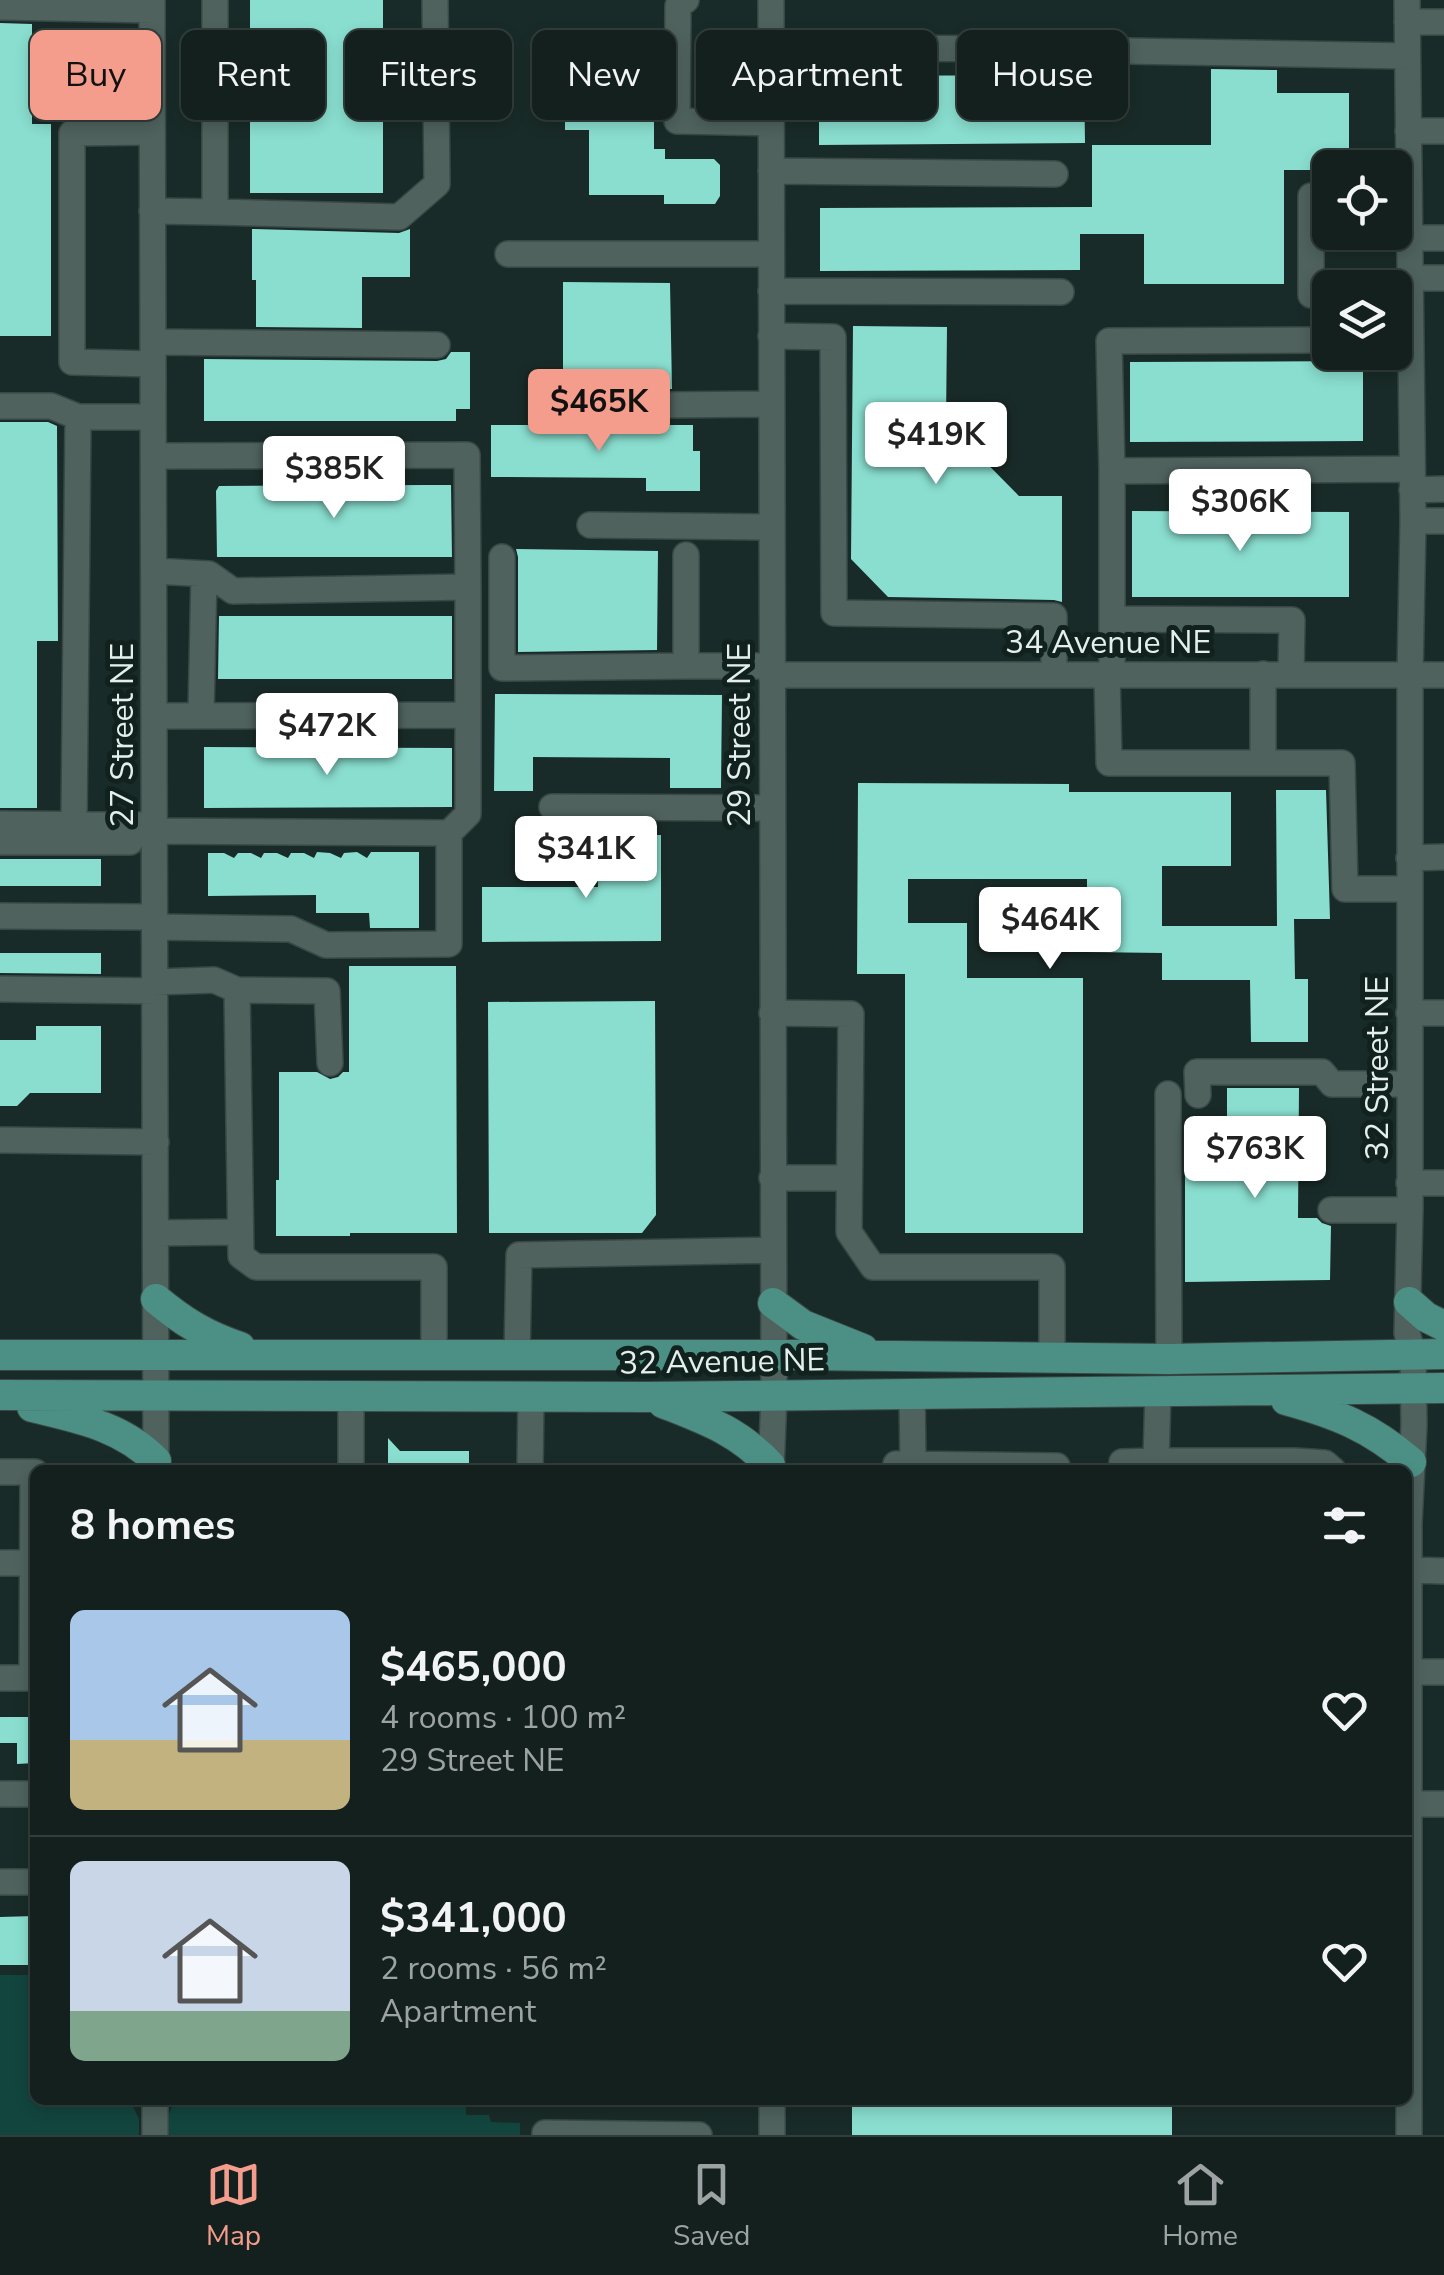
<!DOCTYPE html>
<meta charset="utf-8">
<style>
body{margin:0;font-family:"Nunito Sans",sans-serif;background:#202d2b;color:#f1f3f6;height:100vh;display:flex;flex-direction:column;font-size:38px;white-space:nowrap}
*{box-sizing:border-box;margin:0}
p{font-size:32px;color:#9da3a4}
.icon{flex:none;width:55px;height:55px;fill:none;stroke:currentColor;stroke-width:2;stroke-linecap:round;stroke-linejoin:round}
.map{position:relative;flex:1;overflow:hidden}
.details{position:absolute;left:30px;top:1465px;width:1382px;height:640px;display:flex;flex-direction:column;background:#13201e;border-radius:15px;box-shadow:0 5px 15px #0003,0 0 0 2px #323e3c}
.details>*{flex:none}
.hud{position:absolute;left:30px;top:30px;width:1385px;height:90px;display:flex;gap:20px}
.controls{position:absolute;left:1312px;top:150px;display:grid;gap:20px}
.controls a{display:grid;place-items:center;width:100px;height:100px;border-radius:15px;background:#13201e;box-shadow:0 5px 15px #0003,0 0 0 2px #323e3c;font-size:50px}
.price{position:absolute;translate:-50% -85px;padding:0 22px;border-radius:10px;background:#fff;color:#222;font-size:32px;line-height:65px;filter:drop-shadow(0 2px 5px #0008)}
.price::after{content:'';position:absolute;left:50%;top:60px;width:30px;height:22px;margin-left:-15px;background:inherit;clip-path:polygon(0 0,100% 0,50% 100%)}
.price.active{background:#f49d8d;color:#111}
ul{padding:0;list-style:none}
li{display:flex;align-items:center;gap:30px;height:250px;padding:0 40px}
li+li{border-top:2px solid #323e3c}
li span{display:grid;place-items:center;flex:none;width:280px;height:200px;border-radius:15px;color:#555}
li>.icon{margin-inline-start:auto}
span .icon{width:120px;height:120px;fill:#fffc;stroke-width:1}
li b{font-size:42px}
h2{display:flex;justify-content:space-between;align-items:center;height:120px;padding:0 40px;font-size:42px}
.chip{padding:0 35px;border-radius:15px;background:#13201e;box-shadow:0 5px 15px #0003,0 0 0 2px #323e3c;font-size:35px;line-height:90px}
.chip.active{background:#f49d8d;color:#111}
.dock{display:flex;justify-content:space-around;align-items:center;height:140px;border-top:2px solid #323e3c;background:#13201e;font-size:28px;color:#9da3a4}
.dock a{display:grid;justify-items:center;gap:5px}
.dock .active{color:#f49d8d}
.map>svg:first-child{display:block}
.green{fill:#12453e}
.building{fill:#89decf}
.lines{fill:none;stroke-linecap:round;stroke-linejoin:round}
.minor-casing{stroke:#394845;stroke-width:28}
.major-casing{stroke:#394845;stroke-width:32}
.minor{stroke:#4f625e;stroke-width:25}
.major{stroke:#4c9085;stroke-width:30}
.labels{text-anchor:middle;stroke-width:10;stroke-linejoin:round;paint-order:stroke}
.street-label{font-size:32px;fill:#e4efed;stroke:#10211e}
</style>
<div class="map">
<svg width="1444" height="2135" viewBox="0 0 1444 2135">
<rect width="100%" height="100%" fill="#192b28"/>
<path class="green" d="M 0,1975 L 35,1975 L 35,2100 L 130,2100 L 139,2119 L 139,2135 L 0,2135 Z
M 175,2100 L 466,2100 L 466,2115 L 489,2115 L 491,2122 L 520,2123 L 520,2135 L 167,2135 L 167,2118 Z"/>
<path class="building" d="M 250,0 L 383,0 L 383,193 L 250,193 Z
M 0,23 L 32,24 L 32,124 L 51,124 L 51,336 L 0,336 Z
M 565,41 L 654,41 L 654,149 L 665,149 L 665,159 L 714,159 L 720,165 L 720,196 L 715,204 L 664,204 L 664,195 L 589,195 L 589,130 L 565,130 Z
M 1211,69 L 1277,70 L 1277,93 L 1349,93 L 1349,168 L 1330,168 L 1330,170 L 1284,170 L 1284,284 L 1144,284 L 1144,234 L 1080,234 L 1080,270 L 820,271 L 820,208 L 1092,207 L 1092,145 L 1211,145 Z
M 1084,75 L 1085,143 L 819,145 L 819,76 Z
M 252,229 L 399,233 L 410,229 L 410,277 L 362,277 L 362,328 L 256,327 L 256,280 L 252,280 Z
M 563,282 L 670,283 L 672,389 L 644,389 L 644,376 L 563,375 Z
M 853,326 L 947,327 L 946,422 L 1019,496 L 1062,496 L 1062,602 L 1054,600 L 888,597 L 851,559 Z
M 451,352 L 470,352 L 470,409 L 456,409 L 456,421 L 204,421 L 204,359 L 437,361 L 446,359 Z
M 1363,361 L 1363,441 L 1130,442 L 1130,362 Z
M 0,422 L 48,422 L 57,426 L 58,641 L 37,641 L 37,808 L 0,808 Z
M 491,425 L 693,425 L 693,451 L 700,451 L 700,491 L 646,491 L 646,478 L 491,477 Z
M 430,485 L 451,485 L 452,557 L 217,557 L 216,491 L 219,486 Z
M 1132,511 L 1349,512 L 1349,597 L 1132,597 Z
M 516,549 L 658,551 L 657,650 L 518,652 L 518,557 Z
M 219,616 L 452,616 L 452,679 L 218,679 Z
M 495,694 L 722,695 L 721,788 L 670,788 L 670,758 L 533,757 L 533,791 L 494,791 Z
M 204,747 L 452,748 L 452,807 L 204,808 Z
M 858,783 L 1069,784 L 1069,792 L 1231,792 L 1231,866 L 1162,866 L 1162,926 L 1277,926 L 1276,790 L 1326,790 L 1330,919 L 1294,919 L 1295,979 L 1308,979 L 1308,1042 L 1251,1042 L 1250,980 L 1162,980 L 1162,953 L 1087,952 L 1087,879 L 908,879 L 908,923 L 967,923 L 967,978 L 1083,978 L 1083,1233 L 905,1233 L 905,974 L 857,974 Z
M 597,835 L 661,835 L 661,941 L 482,942 L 482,887 L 598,887 Z
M 317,852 L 330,853 L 341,858 L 344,853 L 357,852 L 367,858 L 371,852 L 419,852 L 419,928 L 370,928 L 369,913 L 316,913 L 316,895 L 208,896 L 208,853 L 224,853 L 234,858 L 238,853 L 251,853 L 261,858 L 264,853 L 277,853 L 288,858 L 291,853 L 304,853 L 314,858 Z
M 0,859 L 101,859 L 101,886 L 0,886 Z
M 0,953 L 101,953 L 101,974 L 0,973 Z
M 349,966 L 456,966 L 457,1233 L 350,1233 L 350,1236 L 276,1236 L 276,1180 L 279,1180 L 279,1072 L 317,1072 L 330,1079 L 338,1077 L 343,1072 L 349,1072 Z
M 655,1001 L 656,1215 L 642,1233 L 489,1233 L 488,1002 Z
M 36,1026 L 101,1026 L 101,1093 L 30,1093 L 17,1106 L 0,1106 L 0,1040 L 36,1040 Z
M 1227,1088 L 1299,1088 L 1298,1218 L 1317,1218 L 1322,1223 L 1331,1226 L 1330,1280 L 1185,1282 L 1185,1174 L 1237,1173 L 1237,1139 L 1227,1139 Z
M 388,1438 L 400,1451 L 469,1451 L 469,1470 L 388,1470 Z
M 0,1717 L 35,1717 L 35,1763 L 17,1764 L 17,1743 L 0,1743 Z
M 35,1916 L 35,1965 L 0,1965 L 0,1917 Z
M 852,2100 L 1172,2100 L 1172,2135 L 852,2135 Z"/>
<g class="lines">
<g class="minor-casing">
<path id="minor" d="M 152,0 L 156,1470
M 686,0 L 678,6 L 677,121 L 771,123
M 1407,0 L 1413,521 L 1410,676 L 1410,1210 L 1407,1333 L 1413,1354 L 1414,1425 L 1409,1523 L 1409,2135
M 0,7 L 152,10
M 1407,22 L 1444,22
M 771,48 L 1061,49
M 1126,51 L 1407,56
M 1408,131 L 1444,131
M 152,132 L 72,133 L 72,362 L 153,364
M 771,171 L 1055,174
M 1311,196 L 1311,295 L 1330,295
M 152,211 L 215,212 L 215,0
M 215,212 L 399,217 L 437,184 L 435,0
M 1409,238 L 1444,238
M 508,254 L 771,254
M 1410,278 L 1444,278
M 771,291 L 1061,292
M 771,336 L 833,337 L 834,613 L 1054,616 L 1054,674
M 153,342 L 437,345
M 0,406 L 51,406 L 78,417
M 561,406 L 771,404
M 155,456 L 467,455 L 468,587
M 1112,471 L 1109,341 L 1330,340
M 1412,490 L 1444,489
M 1413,521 L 1444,521
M 590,525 L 771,527
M 686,555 L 686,666 L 771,666
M 502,557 L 502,668 L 686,666
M 154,571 L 209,574 L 233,591 L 468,587 L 468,715
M 1112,619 L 1112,471 L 1412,469
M 1107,674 L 1109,763 L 1342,763 L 1345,889 L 1409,889
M 1112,674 L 1112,619 L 1292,620 L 1291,674
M 771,675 L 1444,675
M 201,715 L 204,574
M 155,716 L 468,715 L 468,814 L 449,833
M 1263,763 L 1263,674
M 552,807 L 771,808
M 74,823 L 78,417 L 153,417
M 0,824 L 155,825
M 155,831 L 449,833 L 449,944 L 326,945 L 291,929 L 155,927
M 0,842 L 130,842
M 1409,858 L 1444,857
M 0,916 L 155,917
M 155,982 L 214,980 L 237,990 L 241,1256 L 256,1267 L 434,1267 L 434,1355
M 0,989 L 155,991
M 237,990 L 327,991 L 330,1063
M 772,1013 L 851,1014 L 849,1232 L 873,1267 L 1052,1267 L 1052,1359
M 1409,1013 L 1444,1013
M 1168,1094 L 1169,1359
M 1198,1095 L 1197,1072 L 1322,1072 L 1332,1084 L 1409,1084
M 0,1140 L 156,1142
M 772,1178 L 849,1178
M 1409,1183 L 1444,1183
M 1331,1210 L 1410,1210
M 156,1233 L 239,1232
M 517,1356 L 519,1255 L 772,1250
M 1158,1391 L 1156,1461 L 1295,1461 L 1325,1463 L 1333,1470
M 912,1393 L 913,1464
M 351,1470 L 351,1396
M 530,1470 L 531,1397
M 771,1470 L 774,1396 L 771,0
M 896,1470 L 896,1464 L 1057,1466 L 1057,1470
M 1122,1470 L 1122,1462 L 1156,1461
M 0,1472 L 35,1472
M 0,1563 L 32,1563
M 1410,1570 L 1444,1571
M 1410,1672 L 1444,1672
M 0,1678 L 35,1678
M 32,1678 L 33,1472
M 0,1794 L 35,1794
M 1409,1804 L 1444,1804
M 0,1882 L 35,1882
M 155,2100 L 155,2135
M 772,2100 L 772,2135
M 545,2135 L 545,2133 L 699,2135"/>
</g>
<g class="major-casing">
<path id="major" d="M 156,1299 C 183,1322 207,1336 240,1347
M 1409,1302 L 1426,1317 L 1444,1326
M 773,1303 L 803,1325 L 863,1349
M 0,1355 L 798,1355 L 1169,1359 L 1444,1354
M 0,1395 L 646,1397 L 1444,1388
M 1286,1400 C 1337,1414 1370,1427 1411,1462
M 663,1403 C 706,1420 738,1431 770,1465
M 32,1407 C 77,1418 122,1426 156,1461"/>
</g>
<use href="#minor" class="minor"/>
<use href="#major" class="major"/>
</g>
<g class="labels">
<g class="street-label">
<text x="1108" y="653">34 Avenue NE</text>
<text transform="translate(122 735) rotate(-90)" y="11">27 Street NE</text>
<text transform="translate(739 735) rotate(-90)" y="11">29 Street NE</text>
<text transform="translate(1377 1068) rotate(-90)" y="11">32 Street NE</text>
<text transform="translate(722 1361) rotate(-1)" y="11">32 Avenue NE</text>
</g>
</g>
</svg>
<div class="controls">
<a><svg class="icon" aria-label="locate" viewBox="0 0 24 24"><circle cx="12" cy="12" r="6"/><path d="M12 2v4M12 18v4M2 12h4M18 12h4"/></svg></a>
<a><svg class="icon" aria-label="layers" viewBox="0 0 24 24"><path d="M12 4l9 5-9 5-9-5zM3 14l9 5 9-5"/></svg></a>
</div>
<b class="price active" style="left:599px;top:454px">$465K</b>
<b class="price" style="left:936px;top:487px">$419K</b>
<b class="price" style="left:334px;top:521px">$385K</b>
<b class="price" style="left:1240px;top:554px">$306K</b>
<b class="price" style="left:327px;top:778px">$472K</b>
<b class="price" style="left:586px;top:901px">$341K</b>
<b class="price" style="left:1050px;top:972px">$464K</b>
<b class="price" style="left:1255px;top:1201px">$763K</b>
<div class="hud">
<a class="chip active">Buy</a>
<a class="chip">Rent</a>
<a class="chip">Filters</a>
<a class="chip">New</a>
<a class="chip">Apartment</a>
<a class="chip">House</a>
</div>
<section class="details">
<h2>8 homes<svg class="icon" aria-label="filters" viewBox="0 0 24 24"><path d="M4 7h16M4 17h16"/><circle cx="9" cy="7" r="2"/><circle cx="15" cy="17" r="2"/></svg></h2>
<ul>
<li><span style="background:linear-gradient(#a9c7e8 65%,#c2b280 0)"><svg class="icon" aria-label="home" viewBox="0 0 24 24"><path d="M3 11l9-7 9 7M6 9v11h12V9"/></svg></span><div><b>$465,000</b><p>4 rooms · 100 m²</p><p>29 Street NE</p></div><svg class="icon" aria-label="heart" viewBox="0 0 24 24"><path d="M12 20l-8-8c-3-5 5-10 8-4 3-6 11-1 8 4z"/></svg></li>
<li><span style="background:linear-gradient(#c9d6e8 75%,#7fa58c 0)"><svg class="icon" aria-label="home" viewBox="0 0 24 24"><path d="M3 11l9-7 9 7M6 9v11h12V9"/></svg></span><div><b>$341,000</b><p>2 rooms · 56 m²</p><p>Apartment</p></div><svg class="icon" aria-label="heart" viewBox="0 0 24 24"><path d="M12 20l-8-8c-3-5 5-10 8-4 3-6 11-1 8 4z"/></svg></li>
</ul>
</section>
</div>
<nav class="dock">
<a class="active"><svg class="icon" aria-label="map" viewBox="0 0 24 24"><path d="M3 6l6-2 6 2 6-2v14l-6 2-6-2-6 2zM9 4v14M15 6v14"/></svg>Map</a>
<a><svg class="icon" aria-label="saved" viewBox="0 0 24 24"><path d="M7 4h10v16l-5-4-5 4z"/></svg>Saved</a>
<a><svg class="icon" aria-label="home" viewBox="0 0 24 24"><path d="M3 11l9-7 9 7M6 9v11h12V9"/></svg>Home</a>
</nav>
